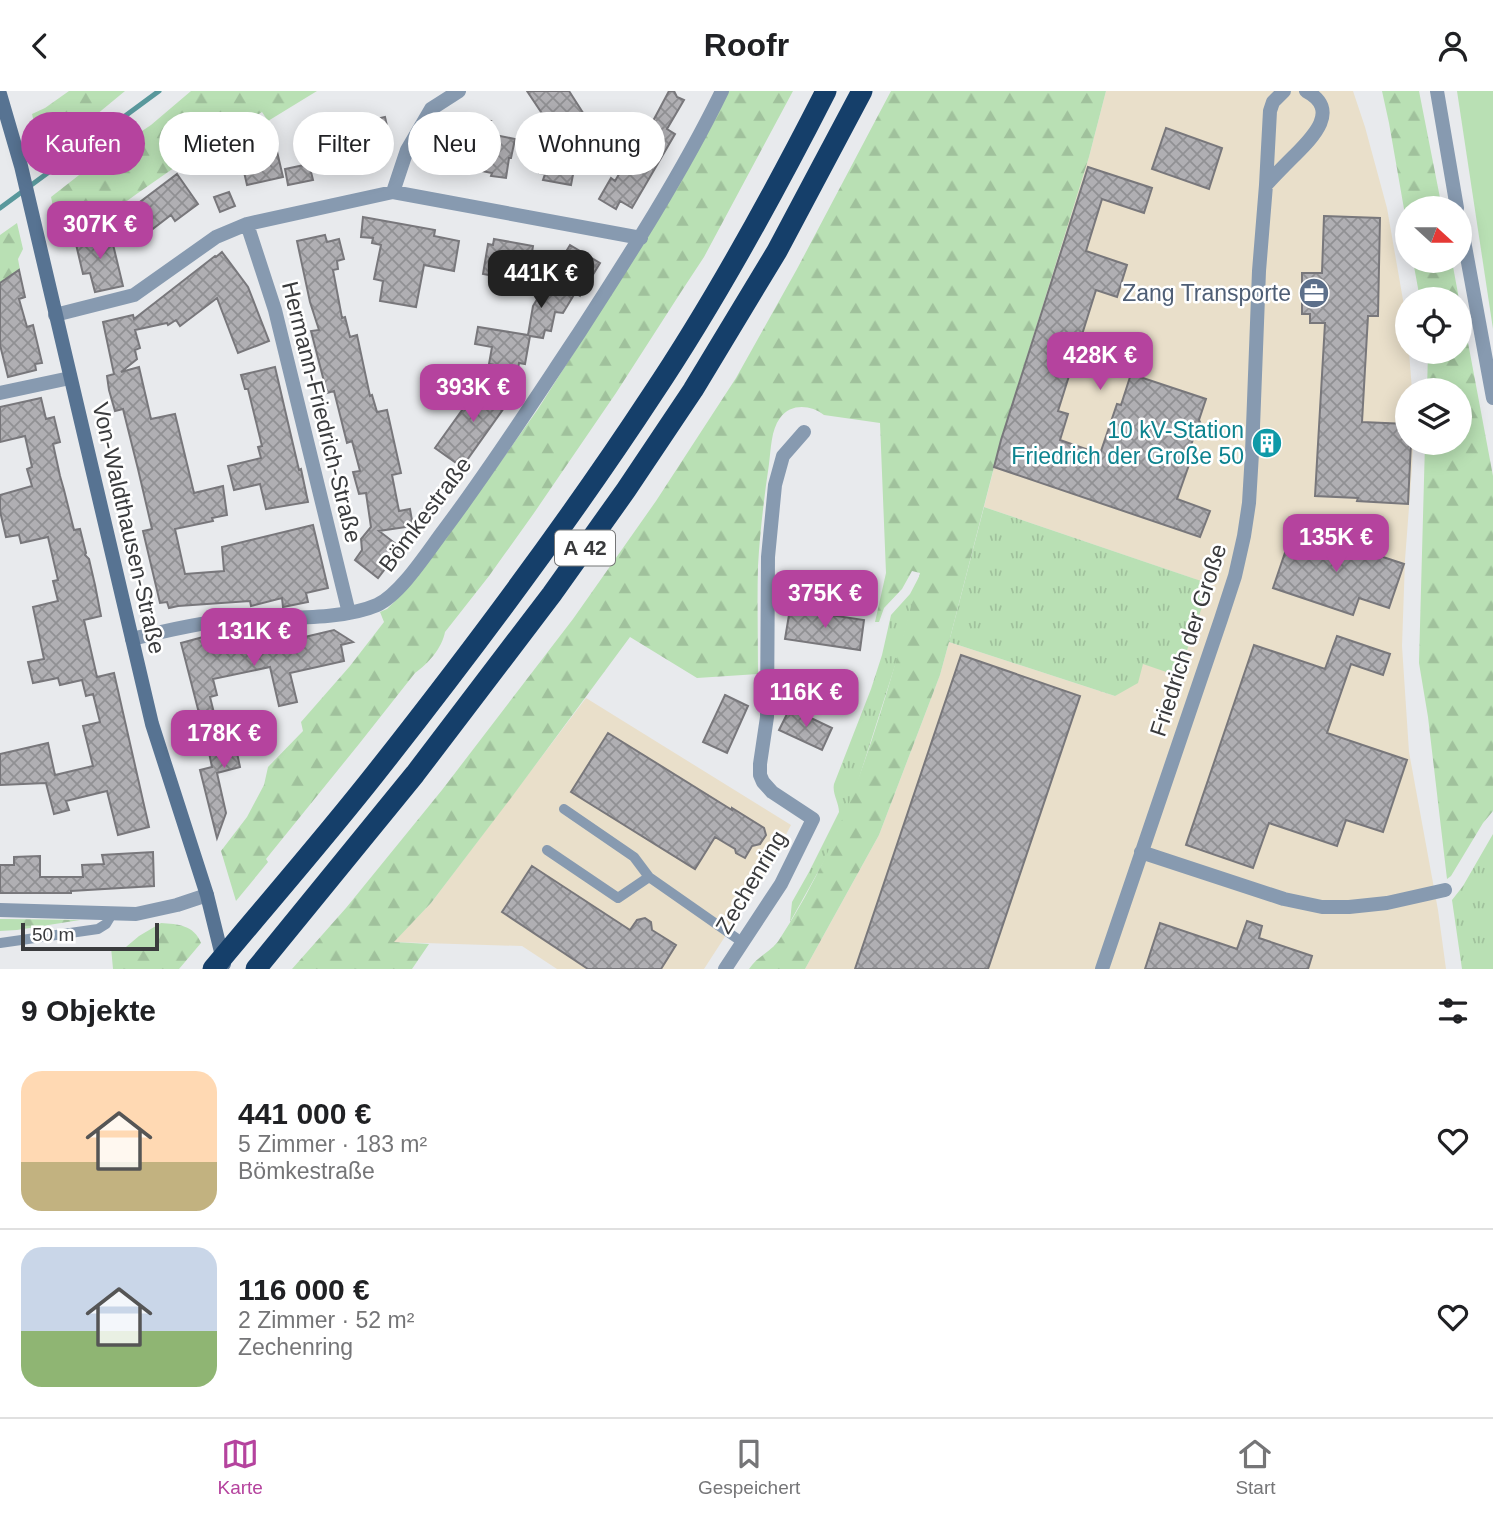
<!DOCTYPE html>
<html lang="de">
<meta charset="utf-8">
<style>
body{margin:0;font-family:Helvetica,sans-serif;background:#f6f6f6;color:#202124;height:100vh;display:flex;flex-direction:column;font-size:26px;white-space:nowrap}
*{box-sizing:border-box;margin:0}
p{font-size:23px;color:#757577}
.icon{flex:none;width:38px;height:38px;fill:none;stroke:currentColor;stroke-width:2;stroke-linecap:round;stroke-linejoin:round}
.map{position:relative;height:878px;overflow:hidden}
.drawer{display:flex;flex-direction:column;background:#fff;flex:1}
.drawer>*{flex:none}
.top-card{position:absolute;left:21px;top:21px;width:700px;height:63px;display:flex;gap:14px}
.needle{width:46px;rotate:111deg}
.tools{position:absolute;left:1395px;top:105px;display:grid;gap:14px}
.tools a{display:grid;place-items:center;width:77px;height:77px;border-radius:50%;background:#fff;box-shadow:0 4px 18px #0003;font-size:35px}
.scale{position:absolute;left:21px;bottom:18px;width:138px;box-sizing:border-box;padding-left:7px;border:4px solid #3a3b3d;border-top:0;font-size:19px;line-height:24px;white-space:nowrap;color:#3a3b3d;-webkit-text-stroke:5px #fff;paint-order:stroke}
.price{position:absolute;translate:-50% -60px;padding:0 16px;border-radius:14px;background:#b5439e;color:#fff;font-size:23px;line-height:46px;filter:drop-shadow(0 2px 4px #0008)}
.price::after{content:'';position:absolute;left:50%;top:42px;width:21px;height:16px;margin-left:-10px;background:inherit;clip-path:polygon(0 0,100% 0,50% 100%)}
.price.on{background:#222;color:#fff}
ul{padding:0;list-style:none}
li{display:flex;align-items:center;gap:21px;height:175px;padding:0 21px}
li+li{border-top:2px solid #e0e0e0}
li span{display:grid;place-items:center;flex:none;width:196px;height:140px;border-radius:21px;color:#555}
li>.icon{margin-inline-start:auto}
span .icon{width:84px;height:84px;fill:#fffc;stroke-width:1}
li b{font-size:30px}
h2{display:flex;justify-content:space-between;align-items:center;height:84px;padding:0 21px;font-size:30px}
.chip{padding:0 24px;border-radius:32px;background:#fff;box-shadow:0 4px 18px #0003;font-size:24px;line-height:63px}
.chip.on{background:#b5439e;color:#fff}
header{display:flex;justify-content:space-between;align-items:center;height:91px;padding:0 21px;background:#fff;font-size:32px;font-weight:700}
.dock{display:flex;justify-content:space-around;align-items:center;height:98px;border-top:2px solid #e0e0e0;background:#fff;font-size:19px;color:#757577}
.dock a{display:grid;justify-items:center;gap:4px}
.dock .on{color:#b5439e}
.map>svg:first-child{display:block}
.industrial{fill:#e9dfca}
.grass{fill:url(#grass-tufts)}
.forest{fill:url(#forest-firs)}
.garden{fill:#b9e0b4}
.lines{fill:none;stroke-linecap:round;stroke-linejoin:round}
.stream{stroke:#59989c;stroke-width:5}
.building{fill:url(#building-cross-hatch);stroke:#78777b;stroke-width:2}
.lane{stroke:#879ab0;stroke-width:10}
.street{stroke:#879ab0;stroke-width:14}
.secondary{stroke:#577392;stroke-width:14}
.highway{stroke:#153f6a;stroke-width:21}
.labels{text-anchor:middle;stroke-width:5;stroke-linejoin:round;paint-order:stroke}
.shield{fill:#fff;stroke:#757677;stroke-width:2}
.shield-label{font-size:21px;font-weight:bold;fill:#3a3b3d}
.service-label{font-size:23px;fill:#4e5e75;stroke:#fff;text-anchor:end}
.street-label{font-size:23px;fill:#3a3b3d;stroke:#fff}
.culture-label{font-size:23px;fill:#0d838f;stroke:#fff;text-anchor:end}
</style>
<header><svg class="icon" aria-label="back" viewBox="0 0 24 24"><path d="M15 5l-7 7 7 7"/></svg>Roofr<svg class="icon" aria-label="person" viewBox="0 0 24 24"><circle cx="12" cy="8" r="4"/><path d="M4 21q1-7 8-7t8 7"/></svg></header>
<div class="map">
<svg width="1493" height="878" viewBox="0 0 1493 878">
<defs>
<pattern id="grass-tufts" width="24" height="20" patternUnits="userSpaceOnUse" patternTransform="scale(1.75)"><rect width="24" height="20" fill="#b9e0b4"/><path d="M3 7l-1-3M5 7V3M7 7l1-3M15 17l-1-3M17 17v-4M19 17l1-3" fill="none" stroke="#a0c19c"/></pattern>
<pattern id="forest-firs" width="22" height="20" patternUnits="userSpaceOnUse" patternTransform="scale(1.75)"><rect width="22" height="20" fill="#b9e0b4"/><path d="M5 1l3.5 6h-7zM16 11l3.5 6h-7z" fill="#a0c19c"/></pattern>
<pattern id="building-cross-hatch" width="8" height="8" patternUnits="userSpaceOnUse" patternTransform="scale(1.75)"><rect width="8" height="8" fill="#b0afb3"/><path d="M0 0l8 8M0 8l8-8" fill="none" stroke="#909093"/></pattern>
</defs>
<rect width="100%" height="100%" fill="#e8eaed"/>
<path class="industrial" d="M 1106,0 L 1353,0 L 1365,36 L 1387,117 L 1407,232 L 1407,261 L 1409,261 L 1412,299 L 1407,299 L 1407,352 L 1413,352 L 1412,377 L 1405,469 L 1402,555 L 1409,661 L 1438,819 L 1446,878 L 805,878 L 879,744 L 940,584 L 949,551 L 1115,605 L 1143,573 L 1195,488 L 984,416 L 1001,349 L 1089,66 Z
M 586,607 L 791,734 L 768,779 L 704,878 L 557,878 L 522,855 L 393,851 L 431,812 Z"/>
<path class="grass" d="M 984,416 L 1210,493 L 1178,585 L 1143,573 L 1138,592 L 1115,605 L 949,551 Z
M 921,482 L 899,562 L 853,706 L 828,763 L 790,831 L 792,811 L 809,781 L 839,721 C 839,711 832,703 834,693 L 871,598 L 882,564 L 891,524 L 910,503 Z
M 1493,743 L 1493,878 L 1462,878 L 1452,809 L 1463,795 Z"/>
<path class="forest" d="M 69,0 L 125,0 L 79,38 L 41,61 L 32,23 L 45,17 Z
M 191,0 L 317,0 L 268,30 L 262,21 C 214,50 166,81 120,115 L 118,114 L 107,123 L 101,118 L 73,139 L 68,130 L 57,134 L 51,106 L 97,70 L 151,34 Z
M 728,0 L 793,0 L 704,166 L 681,201 L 616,302 L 534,422 L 489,485 L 445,541 C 442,557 428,573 415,582 L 359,653 L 266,768 L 268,771 L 236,810 L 221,760 L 247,726 L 264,694 L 268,676 L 303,640 L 301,631 L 350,575 L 384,531 L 380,521 L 387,518 L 396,509 L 472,411 L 538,318 L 640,157 Z
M 891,0 L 1106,0 L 1089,66 L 1001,349 L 949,551 L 940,584 L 879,744 L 805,878 L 749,878 C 757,865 771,861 779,849 C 852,738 886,609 920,482 L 912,480 L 902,498 L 884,517 L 879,531 L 875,531 L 886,482 L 880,332 L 824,324 C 811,314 791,312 780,327 C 771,339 771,358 769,373 C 764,407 760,441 758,475 C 757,511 758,547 758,583 L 697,587 L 630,546 L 514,703 L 431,812 L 394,851 L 429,853 L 412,878 L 292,878 L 346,817 L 442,699 L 573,528 L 656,410 L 736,287 L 797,178 Z
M 1382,0 L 1419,0 L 1442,117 L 1407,117 L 1407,135 L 1389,32 Z
M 17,132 L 23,158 L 18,168 L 20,179 L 0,192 L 0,144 Z
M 1413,170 L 1452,170 L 1459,208 L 1420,208 Z
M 1460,209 L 1493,385 L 1493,720 L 1483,732 L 1451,785 L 1447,788 L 1428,626 L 1419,572 L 1425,352 L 1460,352 L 1460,299 L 1427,299 L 1428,261 L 1460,261 Z
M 0,828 L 10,828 L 80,829 L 17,839 L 0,840 Z
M 161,832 C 178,833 194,834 201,852 L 179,878 L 113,878 L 111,856 L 126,856 L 139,845 Z"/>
<path class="garden" d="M 1457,0 L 1493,0 L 1493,238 Z"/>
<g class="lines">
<path class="stream" d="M 0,117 L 159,0"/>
</g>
<path class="building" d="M 527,0 L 569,0 L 587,28 L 572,31 L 568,57 L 578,58 L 571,94 L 543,89 L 545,83 L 539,82 L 547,30 Z
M 669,0 L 674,0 L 677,6 L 684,9 L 667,38 L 675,43 L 632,117 L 620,110 L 616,118 L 599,108 L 611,87 L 615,90 L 633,59 L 628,56 L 646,26 L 653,30 Z
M 385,26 L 389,44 L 381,46 L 383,56 L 362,61 L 363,68 L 318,78 L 311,43 Z
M 461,26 L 490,30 L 475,40 L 515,48 L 511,67 L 509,67 L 506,87 L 491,85 L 492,82 L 461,76 L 462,70 L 454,69 Z
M 1166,37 L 1222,57 L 1209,98 L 1152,78 Z
M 275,52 L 283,86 L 247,94 L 239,59 Z
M 309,73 L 313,89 L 288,94 L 285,78 Z
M 1088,76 L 1152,97 L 1144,122 L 1102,108 L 1086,160 L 1127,174 L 1117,206 L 1096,199 L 1058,320 L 1068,323 L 1060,349 L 1100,363 L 1117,313 L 1121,314 L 1131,283 L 1206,308 L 1199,329 L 1203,338 L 1196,339 L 1186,370 L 1190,371 L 1177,408 L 1210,420 L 1200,446 L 994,376 L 1001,349 Z
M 177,83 L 198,113 L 175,130 L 171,124 L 150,140 L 132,117 Z
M 229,101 L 235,115 L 220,121 L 214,106 Z
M 1324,125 L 1380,127 L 1378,225 L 1368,225 L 1362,331 L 1407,333 L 1407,352 L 1411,352 L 1408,413 L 1357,410 L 1358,407 L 1315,405 L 1325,232 L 1310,232 L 1310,223 L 1302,223 L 1302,182 L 1322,182 Z
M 363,126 L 435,139 L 434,145 L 459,150 L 454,180 L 424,174 L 416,216 L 380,210 L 383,190 L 374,188 L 381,154 L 372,152 L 373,147 L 361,146 Z
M 110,141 L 123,195 L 95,201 L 90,182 L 83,183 L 75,149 Z
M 325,144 L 327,151 L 339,148 L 344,168 L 337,170 L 338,178 L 333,179 L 342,227 L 345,226 L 350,246 L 357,244 L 370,305 L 372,304 L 377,321 L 387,319 L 401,382 L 392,384 L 399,420 L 410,418 L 413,435 L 379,440 L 401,457 L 378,487 L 355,469 L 362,459 L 361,448 L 371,436 L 366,402 L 359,403 L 353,381 L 360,380 L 352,350 L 347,352 L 334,300 L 327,302 L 311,240 L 319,239 L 310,211 L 297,150 Z
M 494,148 L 533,155 L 532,161 L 538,163 L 533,192 L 483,183 L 488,153 L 493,154 Z
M 570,154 L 600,172 L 580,205 L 575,202 L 563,222 L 555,221 L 551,240 L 545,239 L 543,247 L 530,245 L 525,273 L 519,272 L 518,278 L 489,273 L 492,256 L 475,253 L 478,236 L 528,244 L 533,215 Z
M 222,161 L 248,196 L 269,250 L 238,262 L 217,207 L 180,235 L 176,229 L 168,234 L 167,232 L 135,239 L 140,257 L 135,259 L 137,268 L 121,281 L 139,276 L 151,328 L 175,323 L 194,402 L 223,395 L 227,424 L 212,427 L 213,430 L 175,438 L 185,483 L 224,480 L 222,456 L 313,434 L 328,497 L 306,502 L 308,511 L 283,516 L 282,507 L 251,515 L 250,510 L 178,515 L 169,517 L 167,511 L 160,512 L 143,440 L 152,438 L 138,378 L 123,318 L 115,320 L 109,299 L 107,285 L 114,283 L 103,231 L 133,224 L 134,228 L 215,165 L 216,166 Z
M 19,179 L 25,206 L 19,208 L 27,236 L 33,234 L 42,272 L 35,273 L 36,279 L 8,286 L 0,254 L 0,192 Z
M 275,276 L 299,379 L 301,378 L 308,411 L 266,418 L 260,393 L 234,399 L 228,375 L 261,367 L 258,356 L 262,355 L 248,298 L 245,298 L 241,284 Z
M 487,290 L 511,307 L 462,376 L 435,357 L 465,315 L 469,317 Z
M 41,307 L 46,328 L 54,326 L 60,351 L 53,353 L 60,385 L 64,399 L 74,439 L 80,438 L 86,462 L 85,464 L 89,468 L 95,494 L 101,525 L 84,529 L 97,586 L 114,582 L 149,736 L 118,744 L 107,700 L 66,710 L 69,719 L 54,723 L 46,692 L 0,694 L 0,663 L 48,652 L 55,684 L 93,675 L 83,635 L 100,631 L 93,603 L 86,605 L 82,589 L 60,594 L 58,587 L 33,592 L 28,571 L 44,568 L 33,516 L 58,510 L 53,490 L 58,489 L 48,446 L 21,452 L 19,444 L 6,446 L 0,420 L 0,404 L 32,395 L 27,378 L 32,376 L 25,345 L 0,351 L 0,316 Z
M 1293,438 L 1373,466 L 1374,463 L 1404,473 L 1389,517 L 1359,507 L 1353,524 L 1273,497 Z
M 790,518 L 864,529 L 860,559 L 785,548 Z
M 334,539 L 353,551 L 341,554 L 344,570 L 290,582 L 297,611 L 279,615 L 270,576 L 213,588 L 217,604 L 210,606 L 220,646 L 194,652 L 189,628 L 200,626 L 181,552 L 203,546 L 206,558 L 272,542 L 275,553 Z
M 1337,545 L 1390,563 L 1383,584 L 1351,573 L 1327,642 L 1407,669 L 1383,741 L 1346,729 L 1337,755 L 1269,732 L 1253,777 L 1186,754 L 1254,554 L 1325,578 Z
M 961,564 L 1080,605 L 988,878 L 855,878 Z
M 725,604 L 748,615 L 727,662 L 703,651 Z
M 790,617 L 832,637 L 822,659 L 779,639 Z
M 255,640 L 259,656 L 237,662 L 240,676 L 217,682 L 226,722 L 217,747 L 200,679 L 212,676 L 207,652 Z
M 608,642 L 732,719 L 732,717 L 764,737 L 766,744 L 760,753 L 752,755 L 745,767 L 736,762 L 735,758 L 715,746 L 695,778 L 571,701 Z
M 153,761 L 154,795 L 71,800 L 71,802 L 0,802 L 0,774 L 14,774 L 14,766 L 40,765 L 40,786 L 83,786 L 82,774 L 104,773 L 102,764 Z
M 532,775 L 630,839 L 637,829 L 645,827 L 651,831 L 652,839 L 676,854 L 661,878 L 588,878 L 502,821 Z
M 1247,830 L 1262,835 L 1259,847 L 1312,865 L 1308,878 L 1145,878 L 1160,832 L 1237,858 Z"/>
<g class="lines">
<path class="lane" d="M 564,718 L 634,766 L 649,786 L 742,851
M 547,759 L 618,807 L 649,786
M 0,852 L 98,838 L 106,833 L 112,823"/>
<path class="street" d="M 1284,0 L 1273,11 L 1270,20 L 1266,94 C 1275,84 1284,75 1293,66 C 1311,48 1342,19 1306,0
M 1437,0 L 1457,117
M 393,101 L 407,59 L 431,18 L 459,0
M 1460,128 L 1493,307
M 247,133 L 275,219 L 349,522
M 55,224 L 134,204 L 216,146 L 247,133 L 393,101 L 641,147
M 0,302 L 70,287
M 132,548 C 164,540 197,532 230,529 C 274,525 338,531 377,514 C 401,503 428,460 444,439 C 492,375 535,308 579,242 C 630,163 681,84 722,0
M 1141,761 L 1284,808 L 1322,816 L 1349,816 L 1387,812 L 1445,799
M 0,819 L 136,823 L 177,814 L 207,804
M 725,878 L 781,793 L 813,728 L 772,701 L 763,691 L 760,684 L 760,673 L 767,626 L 768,466 L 775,394 L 783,365 L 804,341
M 1102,878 L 1221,528 L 1235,485 L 1244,445 L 1249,412 L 1252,362 L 1259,180 L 1266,94"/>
<path class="secondary" d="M 0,3 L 21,75 L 152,633 L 207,804 L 224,873"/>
<path class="highway" d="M 213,878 C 267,813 323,749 375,683 C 472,560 566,435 652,304 C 717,207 773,104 826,0
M 256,878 L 415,683 L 552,503 L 626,399 L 693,299 L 777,160 L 862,0"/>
</g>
<defs>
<g id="office-disc" transform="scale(1.575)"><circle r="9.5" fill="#5c6f8a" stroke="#fff"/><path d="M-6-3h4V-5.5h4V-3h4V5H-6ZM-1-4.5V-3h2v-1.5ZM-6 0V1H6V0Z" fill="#fff"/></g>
<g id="building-disc" transform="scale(1.575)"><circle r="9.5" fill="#0f9aa8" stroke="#fff"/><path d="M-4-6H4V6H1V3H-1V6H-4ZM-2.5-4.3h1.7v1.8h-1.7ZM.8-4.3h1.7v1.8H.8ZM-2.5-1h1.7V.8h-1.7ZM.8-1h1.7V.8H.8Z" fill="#fff"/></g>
</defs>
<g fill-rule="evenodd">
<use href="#office-disc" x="1314" y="202"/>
<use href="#building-disc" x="1267" y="352"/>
</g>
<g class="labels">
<rect class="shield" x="555" y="439.5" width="60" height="35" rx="5"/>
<g class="shield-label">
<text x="585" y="464">A 42</text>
</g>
<g class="service-label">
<text x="1291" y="210">Zang Transporte</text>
</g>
<g class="street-label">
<text transform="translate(322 321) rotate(76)" y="8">Hermann-Friedrich-Straße</text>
<text transform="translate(425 423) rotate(-53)" y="8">Bömkestraße</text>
<text transform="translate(129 437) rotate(77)" y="8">Von-Waldthausen-Straße</text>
<text transform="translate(1188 549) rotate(-72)" y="8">Friedrich der Große</text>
<text transform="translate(751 791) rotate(-59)" y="8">Zechenring</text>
</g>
<g class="culture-label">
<text x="1244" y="347">10 kV-Station<tspan x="1244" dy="26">Friedrich der Große 50</tspan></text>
</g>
</g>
</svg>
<div class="tools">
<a><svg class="needle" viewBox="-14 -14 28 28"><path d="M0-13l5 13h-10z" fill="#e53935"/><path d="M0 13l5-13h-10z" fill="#757577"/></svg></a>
<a><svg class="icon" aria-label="locate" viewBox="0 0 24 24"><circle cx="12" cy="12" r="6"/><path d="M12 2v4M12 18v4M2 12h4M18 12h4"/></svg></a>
<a><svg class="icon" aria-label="layers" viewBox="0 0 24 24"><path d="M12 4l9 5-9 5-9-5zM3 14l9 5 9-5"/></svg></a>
</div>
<div class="scale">50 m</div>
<b class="price" style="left:100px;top:170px">307K €</b>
<b class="price on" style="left:541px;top:219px">441K €</b>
<b class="price" style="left:1100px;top:301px">428K €</b>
<b class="price" style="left:473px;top:333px">393K €</b>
<b class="price" style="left:1336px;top:483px">135K €</b>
<b class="price" style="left:825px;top:539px">375K €</b>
<b class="price" style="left:254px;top:577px">131K €</b>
<b class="price" style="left:806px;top:638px">116K €</b>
<b class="price" style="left:224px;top:679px">178K €</b>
<div class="top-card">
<a class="chip on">Kaufen</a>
<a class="chip">Mieten</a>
<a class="chip">Filter</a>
<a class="chip">Neu</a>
<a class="chip">Wohnung</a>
</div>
</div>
<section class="drawer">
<h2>9 Objekte<svg class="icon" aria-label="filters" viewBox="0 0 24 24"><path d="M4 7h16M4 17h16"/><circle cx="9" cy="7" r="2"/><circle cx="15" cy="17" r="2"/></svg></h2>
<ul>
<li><span style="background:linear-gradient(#ffd9b3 65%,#c2b280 0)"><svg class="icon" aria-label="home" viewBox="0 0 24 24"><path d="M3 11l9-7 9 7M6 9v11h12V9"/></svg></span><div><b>441 000 €</b><p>5 Zimmer · 183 m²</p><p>Bömkestraße</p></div><svg class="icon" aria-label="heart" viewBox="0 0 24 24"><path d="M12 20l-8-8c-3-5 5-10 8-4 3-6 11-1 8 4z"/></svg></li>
<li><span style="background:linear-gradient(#c9d6e8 60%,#8fb573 0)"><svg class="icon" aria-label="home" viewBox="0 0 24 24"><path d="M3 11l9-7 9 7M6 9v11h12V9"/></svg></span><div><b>116 000 €</b><p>2 Zimmer · 52 m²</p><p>Zechenring</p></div><svg class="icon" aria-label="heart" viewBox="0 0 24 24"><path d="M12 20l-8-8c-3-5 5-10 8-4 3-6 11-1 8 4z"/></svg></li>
</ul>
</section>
<nav class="dock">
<a class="on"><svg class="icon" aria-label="map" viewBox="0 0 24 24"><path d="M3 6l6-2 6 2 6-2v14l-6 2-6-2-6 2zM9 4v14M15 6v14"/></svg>Karte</a>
<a><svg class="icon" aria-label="saved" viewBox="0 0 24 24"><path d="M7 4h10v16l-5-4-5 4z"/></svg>Gespeichert</a>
<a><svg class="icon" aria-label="home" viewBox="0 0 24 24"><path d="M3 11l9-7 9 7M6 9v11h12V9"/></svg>Start</a>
</nav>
